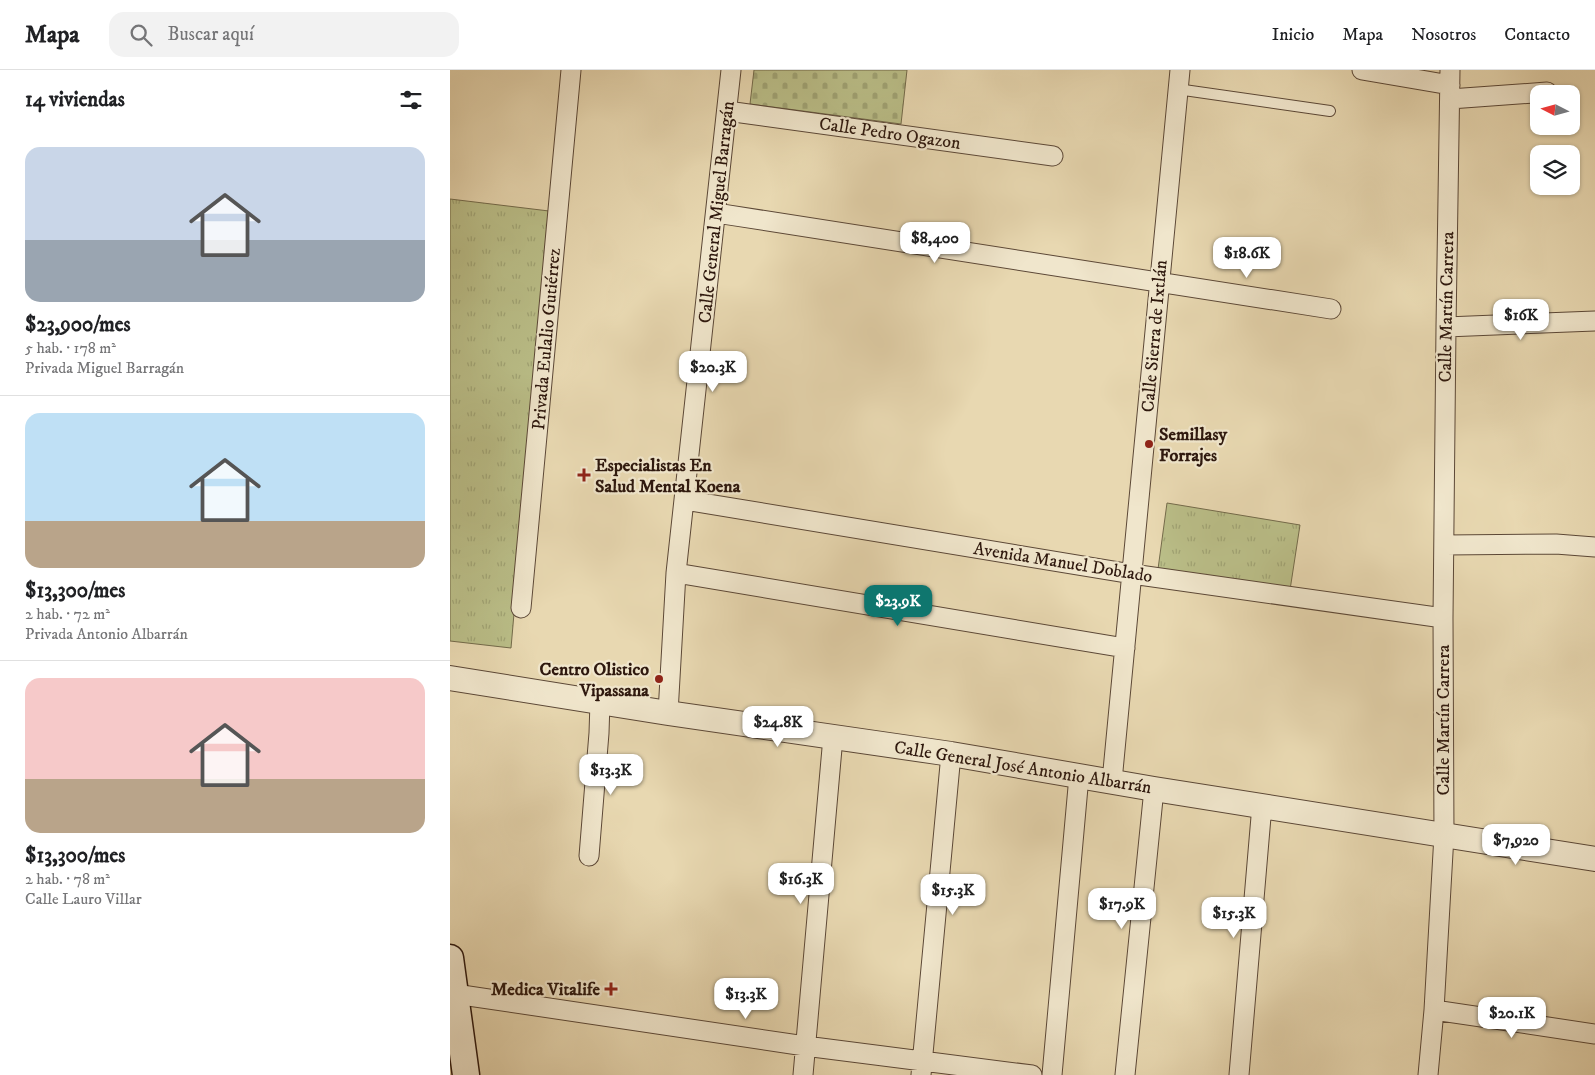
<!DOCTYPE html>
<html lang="es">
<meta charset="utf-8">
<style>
body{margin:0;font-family:"IM FELL DW Pica",serif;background:#f2f2f2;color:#202124;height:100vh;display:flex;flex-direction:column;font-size:19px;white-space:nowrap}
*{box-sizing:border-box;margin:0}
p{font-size:16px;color:#757577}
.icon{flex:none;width:28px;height:28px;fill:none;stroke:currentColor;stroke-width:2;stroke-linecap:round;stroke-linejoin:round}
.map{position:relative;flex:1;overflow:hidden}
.details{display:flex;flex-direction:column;background:#fff;width:450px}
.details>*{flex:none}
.needle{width:32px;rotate:276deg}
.controls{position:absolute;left:1080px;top:15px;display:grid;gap:10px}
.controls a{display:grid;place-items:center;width:50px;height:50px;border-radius:10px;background:#fff;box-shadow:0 1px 4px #0004;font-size:25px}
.price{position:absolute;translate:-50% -42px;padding:0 11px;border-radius:10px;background:#fff;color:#222;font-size:16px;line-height:32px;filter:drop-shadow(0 1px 2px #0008)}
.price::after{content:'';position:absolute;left:50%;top:30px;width:15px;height:11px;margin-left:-8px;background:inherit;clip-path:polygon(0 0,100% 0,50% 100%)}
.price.active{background:#0f766e;color:#fff}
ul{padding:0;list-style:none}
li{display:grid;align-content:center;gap:10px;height:265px;padding:0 25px}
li+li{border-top:1px solid #e0e0e0}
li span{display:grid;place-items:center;height:155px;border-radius:15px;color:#555}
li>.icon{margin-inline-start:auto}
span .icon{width:90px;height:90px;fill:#fffc;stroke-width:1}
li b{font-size:21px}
h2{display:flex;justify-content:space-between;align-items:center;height:60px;padding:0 25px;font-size:21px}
header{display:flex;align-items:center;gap:30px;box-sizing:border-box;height:70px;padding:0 25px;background:#fff;border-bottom:1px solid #e0e0e0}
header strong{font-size:24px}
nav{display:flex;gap:28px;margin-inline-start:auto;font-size:18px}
.search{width:350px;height:45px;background:#f2f2f2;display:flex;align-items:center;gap:12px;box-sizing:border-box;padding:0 18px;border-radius:15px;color:#757577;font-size:19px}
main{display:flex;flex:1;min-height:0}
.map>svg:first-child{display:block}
.grass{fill:url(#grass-tufts);stroke:#746b4b}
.cemetery{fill:url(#cemetery-stones);stroke:#746b4b}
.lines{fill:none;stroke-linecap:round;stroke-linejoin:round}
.service-casing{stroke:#5c4837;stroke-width:12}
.minor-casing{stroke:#5c4837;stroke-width:21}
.tertiary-casing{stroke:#5c4837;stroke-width:26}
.secondary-casing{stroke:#2e180e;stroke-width:29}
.service{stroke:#f0e6cc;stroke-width:10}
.minor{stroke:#f0e6cc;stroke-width:19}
.tertiary{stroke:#f0e6cc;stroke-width:24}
.secondary{stroke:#f0e6cc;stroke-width:26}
.poi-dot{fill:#8f2418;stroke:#f0e6cc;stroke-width:2}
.labels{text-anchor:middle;stroke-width:4.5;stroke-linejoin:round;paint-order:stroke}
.street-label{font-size:18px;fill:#2e180e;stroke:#f0e6cc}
.poi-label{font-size:18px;font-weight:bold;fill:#2e180e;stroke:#f0e6cc;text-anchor:start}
</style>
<header>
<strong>Mapa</strong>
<div class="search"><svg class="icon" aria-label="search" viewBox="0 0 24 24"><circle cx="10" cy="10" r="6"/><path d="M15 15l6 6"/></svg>Buscar aquí</div>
<nav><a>Inicio</a><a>Mapa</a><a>Nosotros</a><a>Contacto</a></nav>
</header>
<main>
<section class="details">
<h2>14 viviendas<svg class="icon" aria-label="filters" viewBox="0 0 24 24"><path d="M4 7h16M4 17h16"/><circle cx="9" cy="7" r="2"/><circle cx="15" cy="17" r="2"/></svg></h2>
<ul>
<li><span style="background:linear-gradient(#c9d6e8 60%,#9aa5b1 0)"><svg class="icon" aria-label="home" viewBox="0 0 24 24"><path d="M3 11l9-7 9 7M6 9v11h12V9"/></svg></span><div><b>$23,900/mes</b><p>5 hab. · 178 m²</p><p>Privada Miguel Barragán</p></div></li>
<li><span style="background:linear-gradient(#bfe0f5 70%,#b9a48a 0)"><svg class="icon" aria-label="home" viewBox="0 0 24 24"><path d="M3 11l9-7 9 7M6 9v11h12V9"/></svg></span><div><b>$13,300/mes</b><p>2 hab. · 72 m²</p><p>Privada Antonio Albarrán</p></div></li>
<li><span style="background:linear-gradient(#f6c9c9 65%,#b9a48a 0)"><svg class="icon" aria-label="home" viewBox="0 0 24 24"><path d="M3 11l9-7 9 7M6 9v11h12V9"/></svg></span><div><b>$13,300/mes</b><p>2 hab. · 78 m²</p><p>Calle Lauro Villar</p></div></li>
</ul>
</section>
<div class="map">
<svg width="1145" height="1005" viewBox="0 0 1145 1005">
<defs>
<pattern id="grass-tufts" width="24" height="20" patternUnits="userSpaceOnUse" patternTransform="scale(1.25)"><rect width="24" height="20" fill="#babe88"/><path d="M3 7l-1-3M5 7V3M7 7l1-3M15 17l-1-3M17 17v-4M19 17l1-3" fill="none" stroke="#a0a374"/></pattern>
<pattern id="cemetery-stones" width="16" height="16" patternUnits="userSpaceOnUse" patternTransform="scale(1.25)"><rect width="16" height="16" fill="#babe88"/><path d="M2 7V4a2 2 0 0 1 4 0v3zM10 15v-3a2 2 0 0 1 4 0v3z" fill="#a0a374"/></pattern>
</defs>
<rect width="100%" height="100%" fill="#e8d8b1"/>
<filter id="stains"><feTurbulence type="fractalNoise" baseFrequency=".004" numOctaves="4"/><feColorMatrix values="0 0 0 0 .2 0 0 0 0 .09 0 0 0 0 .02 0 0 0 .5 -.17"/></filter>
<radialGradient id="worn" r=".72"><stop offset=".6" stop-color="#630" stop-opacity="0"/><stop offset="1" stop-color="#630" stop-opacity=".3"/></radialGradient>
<path class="grass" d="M 0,129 L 99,141 L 61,578 L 0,571 Z
M 717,433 L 850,455 L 840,520 L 708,499 Z"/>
<path class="cemetery" d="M 304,0 L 457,0 L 451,54 L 300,34 Z"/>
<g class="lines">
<g class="service-casing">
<path id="service" d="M 727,19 L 880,41"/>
</g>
<g class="minor-casing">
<path id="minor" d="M 912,0 L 1000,15
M 1000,29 L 1097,22
M 277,41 L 603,86
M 266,143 L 881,239
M 996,257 L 1145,251
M 234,430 L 682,504 L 993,548
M 995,475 L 1106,474 L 1145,477
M 226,503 L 675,578
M 71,538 L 121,0
M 218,643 L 226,503 L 281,0
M 662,711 L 730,0
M 139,786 L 149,663 L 150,632
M 5,924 L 355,976 L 582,1005
M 984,940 L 1145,964
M 353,1005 L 383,667
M 471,1005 L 501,684
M 602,1005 L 629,706
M 675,1005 L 704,719
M 789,1005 L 812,735
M 978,1005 L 984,940 L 994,765 L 993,548 L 996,257 L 1000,0"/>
</g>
<g class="tertiary-casing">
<path id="tertiary" d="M 0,608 L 218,643 L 501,684 L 704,719 L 1145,789"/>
</g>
<g class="secondary-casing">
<path id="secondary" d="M 0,888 L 16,1005"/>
</g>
<use href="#service" class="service"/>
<use href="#minor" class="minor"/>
<use href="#tertiary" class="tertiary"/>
<use href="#secondary" class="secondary"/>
</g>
<g class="poi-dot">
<circle cx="699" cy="374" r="5"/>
<path d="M131.5 397.5h5v5h5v5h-5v5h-5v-5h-5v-5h5z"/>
<circle cx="209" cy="609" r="5"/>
<path d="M158.5 911.5h5v5h5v5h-5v5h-5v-5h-5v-5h5z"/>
</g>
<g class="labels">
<g class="street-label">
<text transform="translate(440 63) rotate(8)" y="6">Calle Pedro Ogazon</text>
<text transform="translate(266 142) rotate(-84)" y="6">Calle General Miguel Barragán</text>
<text transform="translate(996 237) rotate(-89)" y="6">Calle Martín Carrera</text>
<text transform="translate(704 266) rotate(-85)" y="6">Calle Sierra de Ixtlán</text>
<text transform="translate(96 269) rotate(-85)" y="6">Privada Eulalio Gutiérrez</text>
<text transform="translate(613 492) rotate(9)" y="6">Avenida Manuel Doblado</text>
<text transform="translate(993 650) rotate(-90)" y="6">Calle Martín Carrera</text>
<text transform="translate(573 697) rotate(9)" y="6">Calle General José Antonio Albarrán</text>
</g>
<g class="poi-label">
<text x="709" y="370">Semillasy<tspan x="709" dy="21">Forrajes</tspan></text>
<text x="145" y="401">Especialistas En<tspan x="145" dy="21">Salud Mental Koena</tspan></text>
<text x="199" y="605" text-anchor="end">Centro Olistico<tspan x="199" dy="21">Vipassana</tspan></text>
<text x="150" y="925" text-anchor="end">Medica Vitalife</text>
</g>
</g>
<rect width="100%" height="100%" filter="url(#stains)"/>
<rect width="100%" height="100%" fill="url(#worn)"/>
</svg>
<div class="controls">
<a><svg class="needle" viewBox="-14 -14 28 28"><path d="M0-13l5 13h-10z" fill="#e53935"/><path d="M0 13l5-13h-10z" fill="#757577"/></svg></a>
<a><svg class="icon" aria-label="layers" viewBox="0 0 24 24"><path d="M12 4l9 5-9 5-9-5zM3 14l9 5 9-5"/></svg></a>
</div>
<b class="price" style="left:485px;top:194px">$8,400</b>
<b class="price" style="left:797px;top:209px">$18.6K</b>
<b class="price" style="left:1071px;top:271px">$16K</b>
<b class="price" style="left:263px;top:323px">$20.3K</b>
<b class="price active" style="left:448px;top:557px">$23.9K</b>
<b class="price" style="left:328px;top:678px">$24.8K</b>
<b class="price" style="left:161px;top:726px">$13.3K</b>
<b class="price" style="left:1066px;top:796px">$7,920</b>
<b class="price" style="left:351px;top:835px">$16.3K</b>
<b class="price" style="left:503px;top:846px">$15.3K</b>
<b class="price" style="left:672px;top:860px">$17.9K</b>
<b class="price" style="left:784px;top:869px">$15.3K</b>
<b class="price" style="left:296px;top:950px">$13.3K</b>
<b class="price" style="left:1062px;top:969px">$20.1K</b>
</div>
</main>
